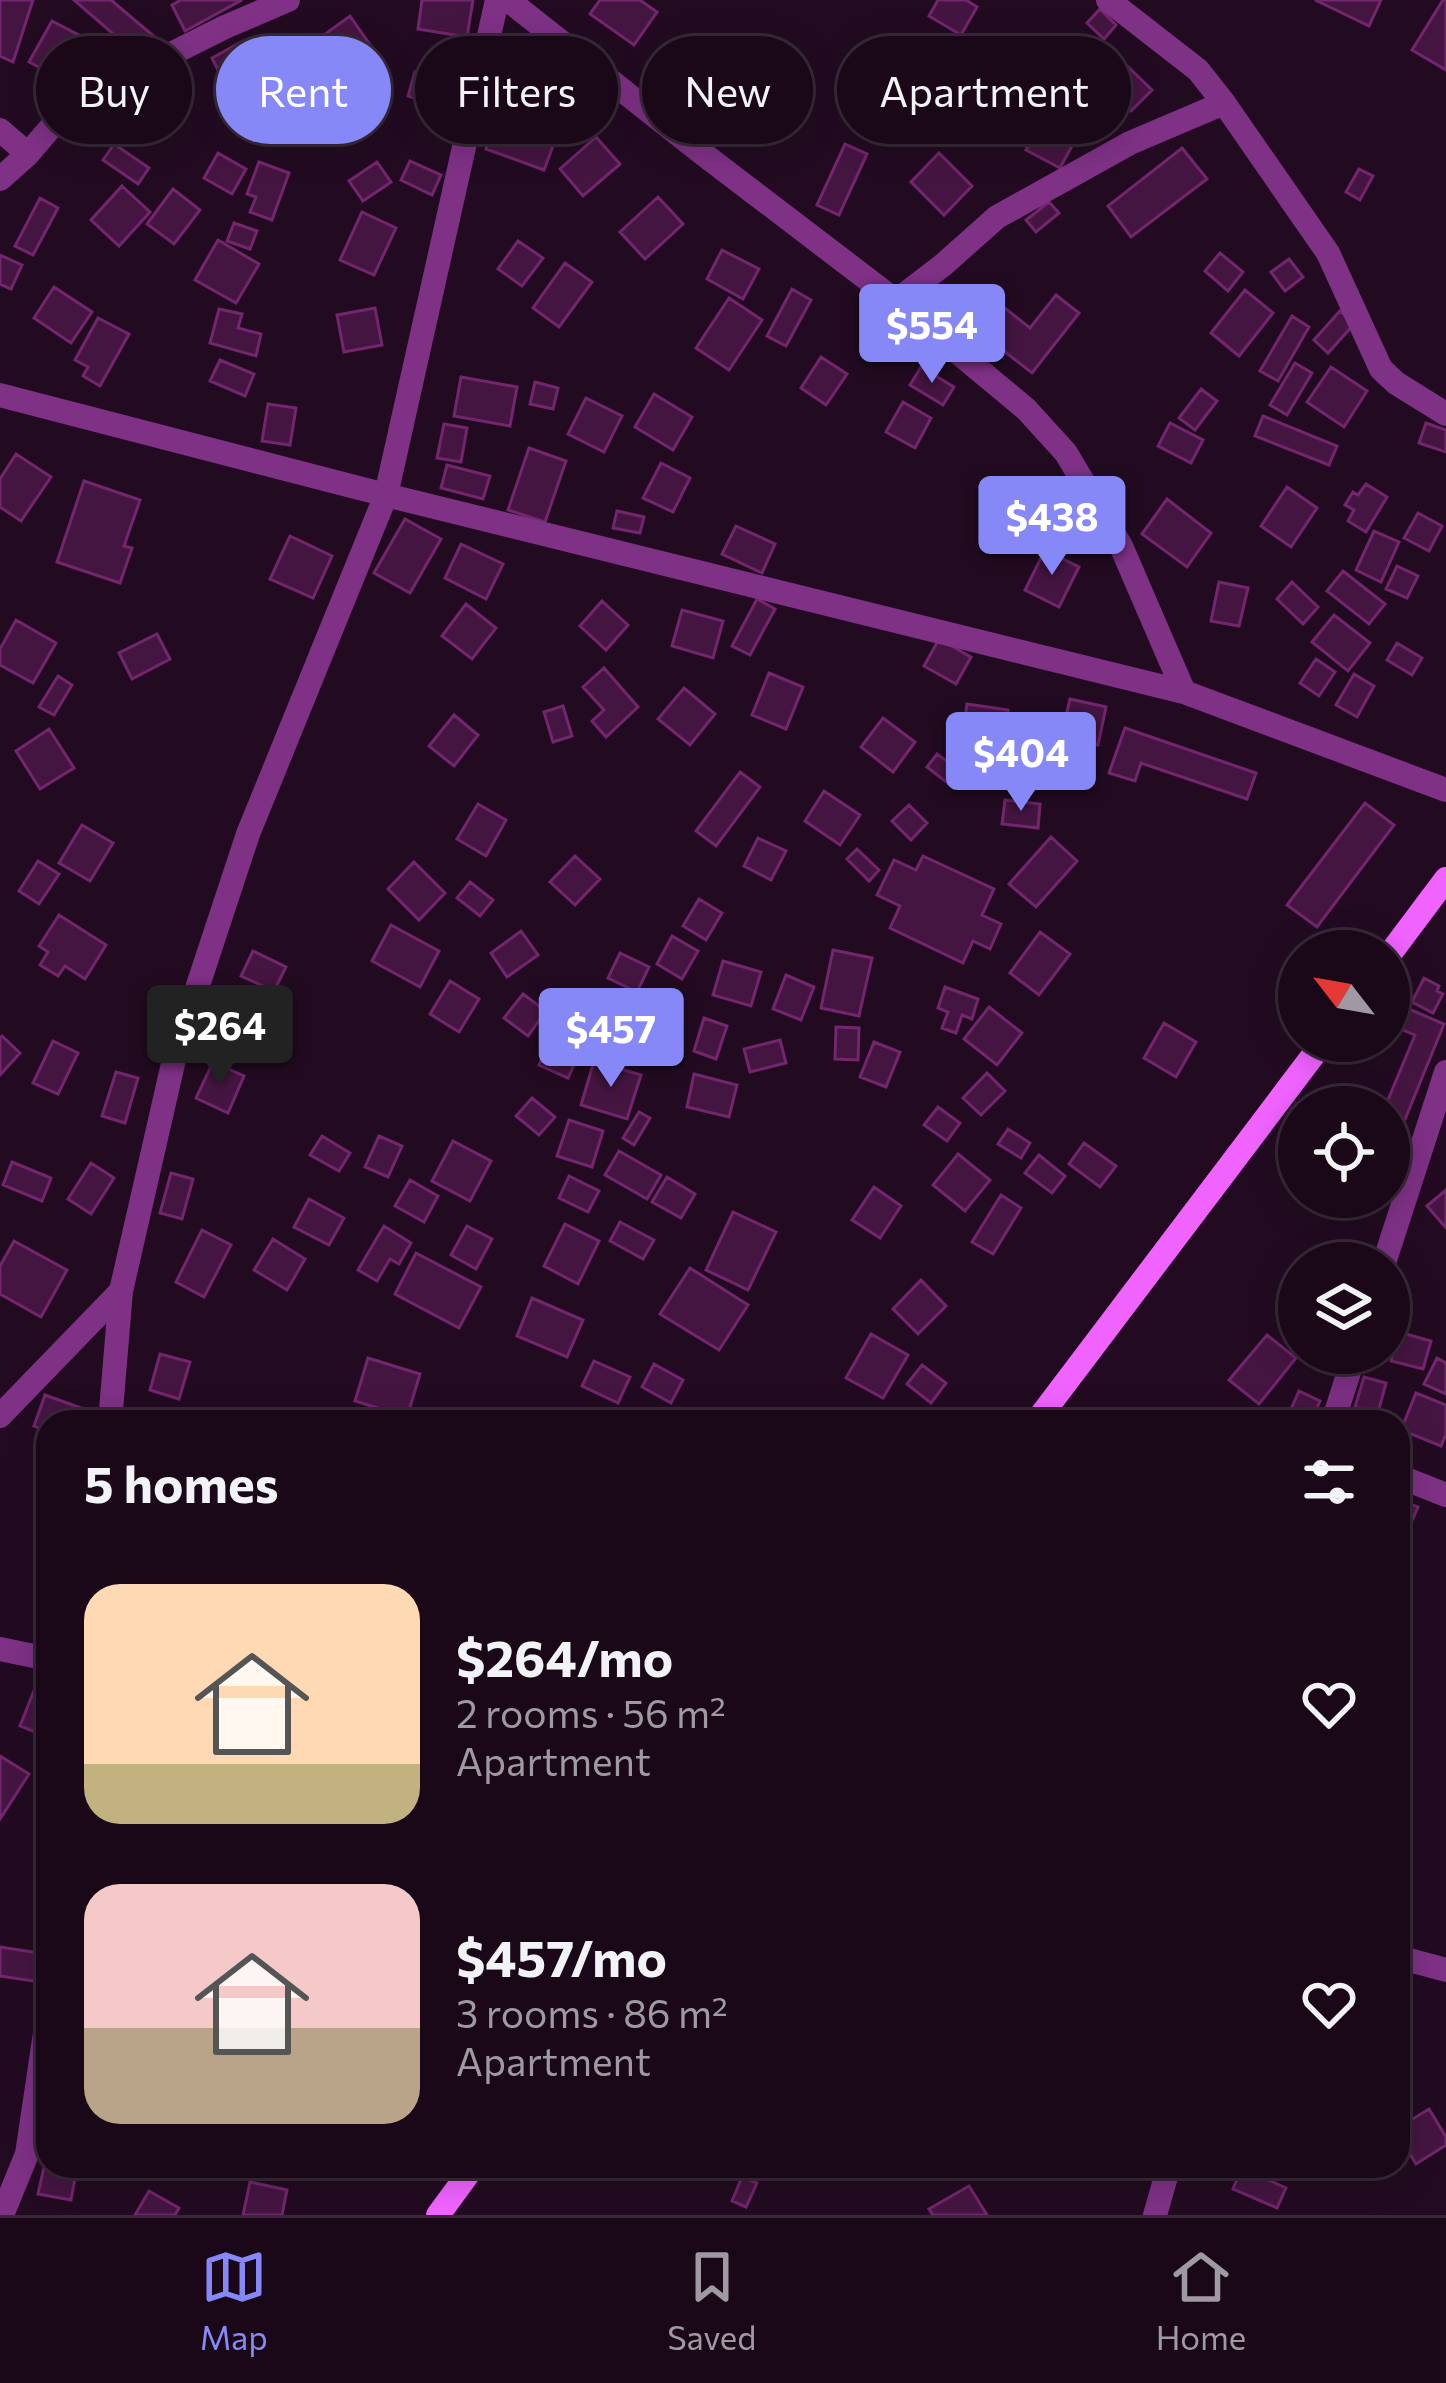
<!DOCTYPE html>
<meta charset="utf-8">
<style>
body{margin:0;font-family:Commissioner,sans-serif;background:#271626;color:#f1f3f6;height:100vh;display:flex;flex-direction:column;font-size:45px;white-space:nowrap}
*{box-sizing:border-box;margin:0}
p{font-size:39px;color:#9f9aa2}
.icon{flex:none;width:66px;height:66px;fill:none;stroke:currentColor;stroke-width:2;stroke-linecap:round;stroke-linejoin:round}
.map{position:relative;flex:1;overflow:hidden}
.side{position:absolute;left:36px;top:1410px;width:1374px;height:768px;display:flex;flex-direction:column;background:#1a0819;border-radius:36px;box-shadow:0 6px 30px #0003,0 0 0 3px #382938}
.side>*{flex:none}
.hud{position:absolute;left:36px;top:36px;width:1374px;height:108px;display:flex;gap:24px}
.needle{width:78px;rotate:301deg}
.buttons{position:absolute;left:1278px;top:930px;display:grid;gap:24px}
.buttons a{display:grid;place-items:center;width:132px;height:132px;border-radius:50%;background:#1a0819;box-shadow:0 6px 30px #0003,0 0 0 3px #382938;font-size:60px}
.price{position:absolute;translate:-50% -102px;padding:0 27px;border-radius:12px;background:#8588f6;color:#fff;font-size:39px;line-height:78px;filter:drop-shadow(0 3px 6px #0008)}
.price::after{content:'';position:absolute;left:50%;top:72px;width:36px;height:27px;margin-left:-18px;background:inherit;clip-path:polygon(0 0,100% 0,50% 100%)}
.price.active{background:#222;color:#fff}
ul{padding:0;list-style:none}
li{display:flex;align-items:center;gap:36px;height:300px;padding:0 48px}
li span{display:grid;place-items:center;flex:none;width:336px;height:240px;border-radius:36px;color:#555}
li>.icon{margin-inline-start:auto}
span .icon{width:144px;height:144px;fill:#fffc;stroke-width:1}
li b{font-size:51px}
h2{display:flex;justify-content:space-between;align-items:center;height:144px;padding:0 48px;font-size:51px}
.chip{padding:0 42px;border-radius:54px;background:#1a0819;box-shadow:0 6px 30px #0003,0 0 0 3px #382938;font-size:42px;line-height:108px}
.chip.active{background:#8588f6;color:#fff}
.dock{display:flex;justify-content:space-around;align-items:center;height:168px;border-top:3px solid #382938;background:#1a0819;font-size:33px;color:#9f9aa2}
.dock a{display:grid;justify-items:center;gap:6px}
.dock .active{color:#8588f6}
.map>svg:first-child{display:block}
.building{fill:#451541;stroke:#73256d;stroke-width:3}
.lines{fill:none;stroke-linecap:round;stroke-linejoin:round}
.street{stroke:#7f3186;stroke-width:24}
.secondary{stroke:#f063ff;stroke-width:24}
</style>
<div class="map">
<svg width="1446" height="2215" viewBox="0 0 1446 2215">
<rect width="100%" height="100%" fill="#220b21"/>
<path class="building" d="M 0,0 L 33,0 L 13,62 L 0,56 Z
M 74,0 L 111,0 L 163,44 L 147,63 Z
M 181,0 L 242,0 L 185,31 L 172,5 Z
M 422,0 L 473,0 L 467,37 L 418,29 Z
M 600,0 L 640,0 L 657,12 L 634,45 L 590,14 Z
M 938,0 L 966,0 L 977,7 L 961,35 L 929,16 Z
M 1315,0 L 1381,0 L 1369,26 Z
M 1443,0 L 1446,0 L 1446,70 L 1412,50 Z
M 1100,9 L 1116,25 L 1104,39 L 1087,23 Z
M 350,16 L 375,52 L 354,67 L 340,47 L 332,52 L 321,37 Z
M 52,21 L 94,43 L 72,85 L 29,62 Z
M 243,41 L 264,80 L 232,97 L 212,58 Z
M 1011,52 L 1040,72 L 1025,95 L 995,76 Z
M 513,54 L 545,66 L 539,82 L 574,95 L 568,111 L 582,115 L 571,144 L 556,138 L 544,170 L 486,149 L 495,123 L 488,121 Z
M 892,54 L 925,72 L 911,97 L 879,80 Z
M 964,57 L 983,69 L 959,108 L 939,96 Z
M 1120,59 L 1152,90 L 1131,111 L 1100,80 Z
M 738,62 L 756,78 L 729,111 L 710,95 Z
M 415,72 L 452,83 L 444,107 L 408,96 Z
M 290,77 L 318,118 L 298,131 L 270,90 Z
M 747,104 L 763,115 L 741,145 L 725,133 Z
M 1039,126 L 1073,144 L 1060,168 L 1026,150 Z
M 596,137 L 620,164 L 583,196 L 560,169 Z
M 114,144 L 149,168 L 138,184 L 103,160 Z
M 845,144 L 867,154 L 839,215 L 817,205 Z
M 1182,148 L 1207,179 L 1131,237 L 1108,206 Z
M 218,153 L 246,169 L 232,194 L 204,178 Z
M 939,153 L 972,186 L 944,215 L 911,182 Z
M 410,161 L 441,175 L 432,195 L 401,180 Z
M 259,162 L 289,173 L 272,220 L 250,212 L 256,197 L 247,194 Z
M 377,162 L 391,182 L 363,201 L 349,181 Z
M 1359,169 L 1373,176 L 1360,200 L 1346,192 Z
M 122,186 L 150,212 L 119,246 L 91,220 Z
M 173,189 L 200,210 L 174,244 L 147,224 Z
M 658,197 L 683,224 L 645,259 L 620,232 Z
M 40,198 L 58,208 L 33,255 L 15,246 Z
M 1049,202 L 1059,213 L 1036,232 L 1026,220 Z
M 362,212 L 396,228 L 374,275 L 340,260 Z
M 234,223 L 257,231 L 250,249 L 227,241 Z
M 218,240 L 259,264 L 236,303 L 195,280 Z
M 518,241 L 543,258 L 522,286 L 498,269 Z
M 722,250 L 759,269 L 743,299 L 707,279 Z
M 1220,253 L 1243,272 L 1228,291 L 1205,271 Z
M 0,255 L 22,265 L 11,289 L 0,284 Z
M 1289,259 L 1303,277 L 1285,291 L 1271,272 Z
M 565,263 L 592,282 L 559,327 L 533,308 Z
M 54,287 L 92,312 L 71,343 L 34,318 Z
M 792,289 L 811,300 L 786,346 L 767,336 Z
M 1245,290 L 1273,313 L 1239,356 L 1211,333 Z
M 1056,295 L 1079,313 L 1032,373 L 971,325 L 992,298 L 1030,328 Z
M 729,298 L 762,320 L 729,370 L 696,348 Z
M 375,308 L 382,345 L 344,352 L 337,315 Z
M 219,309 L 242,314 L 238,328 L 261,334 L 256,356 L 210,343 Z
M 1340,311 L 1354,324 L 1328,353 L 1314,340 Z
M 1292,316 L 1309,327 L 1278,381 L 1260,371 Z
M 98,318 L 129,334 L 100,386 L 83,376 L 88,367 L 75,360 Z
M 821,357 L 847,374 L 826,405 L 801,388 Z
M 220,360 L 254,374 L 245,396 L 210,381 Z
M 1295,363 L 1312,373 L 1287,415 L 1270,405 Z
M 921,367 L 954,387 L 943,405 L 910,385 Z
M 1331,367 L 1367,391 L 1344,427 L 1307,402 Z
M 461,377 L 517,387 L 510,426 L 454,416 Z
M 535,382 L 558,388 L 553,409 L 530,404 Z
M 1201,389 L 1217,401 L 1195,430 L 1179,418 Z
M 654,394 L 692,417 L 673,450 L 635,427 Z
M 586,398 L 622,416 L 604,452 L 568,434 Z
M 903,402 L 931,418 L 915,448 L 886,432 Z
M 268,404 L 296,408 L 290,445 L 262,441 Z
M 1263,416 L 1337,446 L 1329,465 L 1255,436 Z
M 1170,423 L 1203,440 L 1191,463 L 1158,446 Z
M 1426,423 L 1446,430 L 1446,452 L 1419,443 Z
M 444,424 L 467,428 L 461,462 L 437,458 Z
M 529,448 L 566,461 L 545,522 L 508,510 Z
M 16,454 L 51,477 L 21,521 L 0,507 L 0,479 Z
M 661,463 L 690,478 L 673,512 L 643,498 Z
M 447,465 L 490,476 L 483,499 L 441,488 Z
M 84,481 L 140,500 L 124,546 L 132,548 L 120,583 L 57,562 Z
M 1048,482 L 1087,501 L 1072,532 L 1032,513 Z
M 1366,484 L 1387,497 L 1366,532 L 1348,521 L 1354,510 L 1345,505 L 1353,492 L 1358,495 Z
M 1287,487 L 1317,508 L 1291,547 L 1261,526 Z
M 1167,499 L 1211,533 L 1187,567 L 1142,534 Z
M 617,511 L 644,517 L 640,533 L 613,528 Z
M 1418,513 L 1442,526 L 1429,551 L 1404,538 Z
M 405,519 L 441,539 L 410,593 L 374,573 Z
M 736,526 L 775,544 L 762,573 L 722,554 Z
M 1374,531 L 1399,542 L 1381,582 L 1356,570 Z
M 290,536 L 332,556 L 313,598 L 270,579 Z
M 461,544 L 503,564 L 486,599 L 445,578 Z
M 1045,550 L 1079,567 L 1059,607 L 1025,590 Z
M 1397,566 L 1418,576 L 1407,598 L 1386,589 Z
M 1343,571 L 1385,604 L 1369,624 L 1327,591 Z
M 1219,582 L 1248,588 L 1239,626 L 1211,621 Z
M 1292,582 L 1318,607 L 1303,624 L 1277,599 Z
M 757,599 L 775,609 L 750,655 L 732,646 Z
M 602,601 L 628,625 L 606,650 L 580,626 Z
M 466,604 L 496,628 L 472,659 L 442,636 Z
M 682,610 L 723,621 L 713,658 L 672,646 Z
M 1334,615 L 1370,643 L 1348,671 L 1312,642 Z
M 16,620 L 56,643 L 33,683 L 0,665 L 0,649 Z
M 157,634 L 170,659 L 132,679 L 119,653 Z
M 939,639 L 971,657 L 956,684 L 924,666 Z
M 1397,643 L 1422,658 L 1412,675 L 1387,660 Z
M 1316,659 L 1335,672 L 1319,696 L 1300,683 Z
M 604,668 L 638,707 L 606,737 L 592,721 L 604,710 L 583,687 Z
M 769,673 L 803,687 L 786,729 L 752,715 Z
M 1354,674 L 1374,686 L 1357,717 L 1336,705 Z
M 58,676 L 72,685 L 54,715 L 39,707 Z
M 684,688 L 715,714 L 690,745 L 658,719 Z
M 1070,699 L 1106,707 L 1098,745 L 1061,737 Z
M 967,704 L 1008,710 L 1002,752 L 961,746 Z
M 563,706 L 572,736 L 553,742 L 544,712 Z
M 454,715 L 478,735 L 454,766 L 429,746 Z
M 883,718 L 915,742 L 893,772 L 861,747 Z
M 1125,728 L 1256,773 L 1247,799 L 1141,763 L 1135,781 L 1109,773 Z
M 49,729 L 74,768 L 40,789 L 16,751 Z
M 937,754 L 964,774 L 954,788 L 927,767 Z
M 740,772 L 760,787 L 716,846 L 696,831 Z
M 824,791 L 860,815 L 840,845 L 805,821 Z
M 1005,800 L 1040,804 L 1038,828 L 1002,824 Z
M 1365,803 L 1394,825 L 1317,927 L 1287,905 Z
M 478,804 L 506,820 L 486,856 L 457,839 Z
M 909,805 L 927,823 L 911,840 L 892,821 Z
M 82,825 L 113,843 L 90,881 L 59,863 Z
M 1051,837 L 1077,861 L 1036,907 L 1009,884 Z
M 758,838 L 786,851 L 771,880 L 744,866 Z
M 857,849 L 879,870 L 869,881 L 847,859 Z
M 575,856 L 600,879 L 575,905 L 550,882 Z
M 923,856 L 994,889 L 982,915 L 1001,924 L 990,949 L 973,941 L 963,963 L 890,928 L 900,906 L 877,895 L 894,860 L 916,870 Z
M 38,861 L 59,874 L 39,904 L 19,891 Z
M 414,862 L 445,893 L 419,920 L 388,889 Z
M 470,882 L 493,900 L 480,916 L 457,898 Z
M 699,899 L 722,913 L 706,940 L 683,926 Z
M 59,915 L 106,945 L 85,979 L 65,966 L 58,976 L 40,965 L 48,952 L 39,946 Z
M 391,925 L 439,951 L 420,987 L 372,961 Z
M 521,931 L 538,955 L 507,977 L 491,953 Z
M 1040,932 L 1070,954 L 1039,995 L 1010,973 Z
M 672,936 L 698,951 L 682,979 L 657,964 Z
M 833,950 L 872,958 L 859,1016 L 821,1008 Z
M 253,951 L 286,967 L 274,991 L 241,976 Z
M 620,953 L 649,967 L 637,992 L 608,978 Z
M 723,961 L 761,972 L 751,1006 L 713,995 Z
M 786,975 L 814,987 L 801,1020 L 773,1009 Z
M 1424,978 L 1439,986 L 1437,991 L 1443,994 L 1433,1013 L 1412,1002 Z
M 450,981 L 479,999 L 459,1032 L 430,1014 Z
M 945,987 L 978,999 L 972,1019 L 962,1015 L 956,1033 L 942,1028 L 948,1012 L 938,1008 Z
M 523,994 L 546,1011 L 528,1036 L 504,1018 Z
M 1395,1003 L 1444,1024 L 1399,1134 L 1389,1130 L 1389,1107 L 1385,1107 L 1415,1035 L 1389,1024 Z
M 237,1004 L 267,1027 L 251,1047 L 221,1024 Z
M 989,1007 L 1022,1033 L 997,1065 L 964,1039 Z
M 704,1018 L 727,1026 L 716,1059 L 694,1051 Z
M 643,1021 L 676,1025 L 673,1062 L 640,1058 Z
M 1164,1023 L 1196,1042 L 1176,1077 L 1144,1058 Z
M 836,1027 L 859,1028 L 858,1060 L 835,1059 Z
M 553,1034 L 582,1047 L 568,1078 L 539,1065 Z
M 2,1036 L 20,1053 L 0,1075 L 0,1038 Z
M 780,1040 L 786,1063 L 750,1072 L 744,1049 Z
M 53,1041 L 78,1053 L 58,1094 L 33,1083 Z
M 874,1042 L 900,1052 L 886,1087 L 860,1077 Z
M 594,1061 L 641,1075 L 627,1119 L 581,1105 Z
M 213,1062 L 244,1076 L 228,1113 L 196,1098 Z
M 116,1072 L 138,1078 L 125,1123 L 102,1116 Z
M 987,1073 L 1005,1091 L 981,1115 L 963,1098 Z
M 694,1074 L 737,1085 L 729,1117 L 687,1107 Z
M 532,1098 L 555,1117 L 539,1135 L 516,1116 Z
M 938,1107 L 960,1123 L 947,1141 L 924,1125 Z
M 639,1112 L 650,1118 L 634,1145 L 623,1138 Z
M 569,1120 L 603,1131 L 592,1167 L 557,1156 Z
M 1008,1129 L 1030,1143 L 1021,1158 L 998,1144 Z
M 322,1136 L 350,1153 L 339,1171 L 310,1155 Z
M 379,1136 L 402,1146 L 388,1177 L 365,1167 Z
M 453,1141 L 491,1161 L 470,1201 L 432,1181 Z
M 1084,1143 L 1116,1166 L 1100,1187 L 1069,1164 Z
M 619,1151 L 661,1175 L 647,1199 L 605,1175 Z
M 958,1154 L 990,1180 L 965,1211 L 933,1185 Z
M 1039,1155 L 1065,1176 L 1052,1193 L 1025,1173 Z
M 12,1162 L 51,1178 L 42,1201 L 3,1185 Z
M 91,1163 L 114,1178 L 91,1214 L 68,1199 Z
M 171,1173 L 193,1179 L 182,1219 L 160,1213 Z
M 569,1176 L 599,1191 L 588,1212 L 559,1198 Z
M 667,1177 L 695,1194 L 681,1218 L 652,1202 Z
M 410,1180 L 438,1196 L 424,1222 L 395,1206 Z
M 874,1187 L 901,1206 L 880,1238 L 852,1220 Z
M 1446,1190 L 1446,1228 L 1427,1206 Z
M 1001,1195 L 1021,1208 L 993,1254 L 972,1242 Z
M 1323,1197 L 1364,1197 L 1354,1215 Z
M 309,1199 L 344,1218 L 329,1245 L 294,1227 Z
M 733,1212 L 776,1232 L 748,1290 L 706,1270 Z
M 620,1222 L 654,1240 L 643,1259 L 610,1241 Z
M 565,1224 L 599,1241 L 578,1284 L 544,1266 Z
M 384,1226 L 411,1243 L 399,1264 L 390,1259 L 377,1281 L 358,1270 Z
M 467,1226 L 492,1239 L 476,1269 L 451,1255 Z
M 202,1230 L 231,1245 L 204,1297 L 176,1282 Z
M 273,1239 L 305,1259 L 287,1290 L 254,1270 Z
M 14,1241 L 67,1270 L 41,1317 L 0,1294 L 0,1266 Z
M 416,1253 L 481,1287 L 459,1328 L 395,1294 Z
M 690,1268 L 748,1305 L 719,1350 L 660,1314 Z
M 921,1280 L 946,1306 L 918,1334 L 893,1309 Z
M 532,1298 L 583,1320 L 567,1357 L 517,1336 Z
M 1399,1332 L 1431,1341 L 1423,1369 L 1391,1361 Z
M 871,1334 L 908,1355 L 883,1398 L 846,1378 Z
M 1267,1335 L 1296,1358 L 1259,1404 L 1229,1380 Z
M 160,1354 L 190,1362 L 179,1399 L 150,1390 Z
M 368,1358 L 420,1374 L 407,1417 L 355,1401 Z
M 1437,1358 L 1446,1363 L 1446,1394 L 1424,1384 Z
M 594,1361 L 630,1377 L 618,1403 L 582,1386 Z
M 654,1364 L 683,1380 L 671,1403 L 642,1387 Z
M 922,1365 L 946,1383 L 931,1403 L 907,1384 Z
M 1364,1377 L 1386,1383 L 1378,1413 L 1355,1407 Z
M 1299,1391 L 1320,1401 L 1311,1422 L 1265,1422 L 1270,1410 L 1287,1418 Z
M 1416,1393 L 1446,1405 L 1446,1434 L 1441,1446 L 1401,1430 Z
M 45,1395 L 92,1412 L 88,1422 L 48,1422 L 48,1431 L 34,1426 Z
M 1398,1499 L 1418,1507 L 1398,1552 Z
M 35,1688 L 48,1694 L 48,1737 L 20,1726 Z
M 0,1756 L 29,1774 L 0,1819 Z
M 0,1947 L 39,1953 L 34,1981 L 0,1976 Z
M 1429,2109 L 1446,2137 L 1446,2145 L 1416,2164 L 1398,2134 L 1398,2128 Z
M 44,2167 L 76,2173 L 71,2200 L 38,2194 Z
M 1242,2168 L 1286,2188 L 1277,2208 L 1233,2189 Z
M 742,2177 L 757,2183 L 746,2207 L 732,2201 Z
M 250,2182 L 287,2190 L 282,2215 L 243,2215 Z
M 969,2186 L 987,2215 L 933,2215 L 929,2209 Z
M 149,2191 L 179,2208 L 175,2215 L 135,2215 Z"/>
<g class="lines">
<path class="street" d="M 508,0 L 702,153 L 896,301 L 1026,409 L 1066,453 L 1121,546 L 1184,692
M 1108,0 L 1198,70 L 1224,103 L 1328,253 L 1381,369 L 1396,383 L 1446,414
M 0,130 L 28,154
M 0,179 L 28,154 L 71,104 L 225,27 L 288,0
M 896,301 L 943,265 L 997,217 L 1130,143 L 1224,103
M 0,395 L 386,495 L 1184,692 L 1446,790
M 1384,1263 L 1446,1072
M 0,1416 L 121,1291
M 110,1422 L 121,1291 L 175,1055 L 248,834 L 386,495 L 497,0
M 1333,1422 L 1355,1353
M 1398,1476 L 1446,1495
M 0,1649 L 48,1659
M 1398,1957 L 1446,1970
M 2,2215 L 27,2154 L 48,2013
M 1155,2215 L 1169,2166"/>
<path class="secondary" d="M 1389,955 L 1446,879
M 1036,1422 L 1324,1041
M 438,2215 L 474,2166"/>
</g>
</svg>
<div class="buttons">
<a><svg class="needle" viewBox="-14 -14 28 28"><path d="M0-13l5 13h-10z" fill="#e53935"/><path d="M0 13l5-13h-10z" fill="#9f9aa2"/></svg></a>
<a><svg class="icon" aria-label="locate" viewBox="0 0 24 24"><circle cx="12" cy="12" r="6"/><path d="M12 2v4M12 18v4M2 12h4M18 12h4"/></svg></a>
<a><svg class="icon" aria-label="layers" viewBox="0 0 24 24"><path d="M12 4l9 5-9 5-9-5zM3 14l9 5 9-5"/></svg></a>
</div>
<b class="price" style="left:932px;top:386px">$554</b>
<b class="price" style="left:1052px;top:578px">$438</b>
<b class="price" style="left:1021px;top:814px">$404</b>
<b class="price active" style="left:220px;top:1087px">$264</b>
<b class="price" style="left:611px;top:1090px">$457</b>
<div class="hud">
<a class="chip">Buy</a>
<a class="chip active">Rent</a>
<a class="chip">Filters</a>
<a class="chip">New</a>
<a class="chip">Apartment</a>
</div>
<section class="side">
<h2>5 homes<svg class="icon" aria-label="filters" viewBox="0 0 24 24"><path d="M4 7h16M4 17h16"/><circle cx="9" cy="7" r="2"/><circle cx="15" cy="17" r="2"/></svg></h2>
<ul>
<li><span style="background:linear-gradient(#ffd9b3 75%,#c2b280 0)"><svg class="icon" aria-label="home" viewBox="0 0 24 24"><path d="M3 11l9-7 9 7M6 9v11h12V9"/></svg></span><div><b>$264/mo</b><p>2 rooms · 56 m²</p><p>Apartment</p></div><svg class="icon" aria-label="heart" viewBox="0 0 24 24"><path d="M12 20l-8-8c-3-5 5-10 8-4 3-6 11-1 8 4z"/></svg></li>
<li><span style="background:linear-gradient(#f6c9c9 60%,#b9a48a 0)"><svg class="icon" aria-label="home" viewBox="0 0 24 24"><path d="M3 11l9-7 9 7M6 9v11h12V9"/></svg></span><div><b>$457/mo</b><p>3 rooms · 86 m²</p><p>Apartment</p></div><svg class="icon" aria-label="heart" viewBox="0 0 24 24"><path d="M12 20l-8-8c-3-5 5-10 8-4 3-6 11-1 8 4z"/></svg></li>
</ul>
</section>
</div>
<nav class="dock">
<a class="active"><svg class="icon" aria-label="map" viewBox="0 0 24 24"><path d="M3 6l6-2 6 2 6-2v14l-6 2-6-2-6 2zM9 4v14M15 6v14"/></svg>Map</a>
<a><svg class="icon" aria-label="saved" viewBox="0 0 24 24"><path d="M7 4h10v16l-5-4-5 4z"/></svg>Saved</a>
<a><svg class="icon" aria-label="home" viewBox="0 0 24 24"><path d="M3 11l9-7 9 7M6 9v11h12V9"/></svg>Home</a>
</nav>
